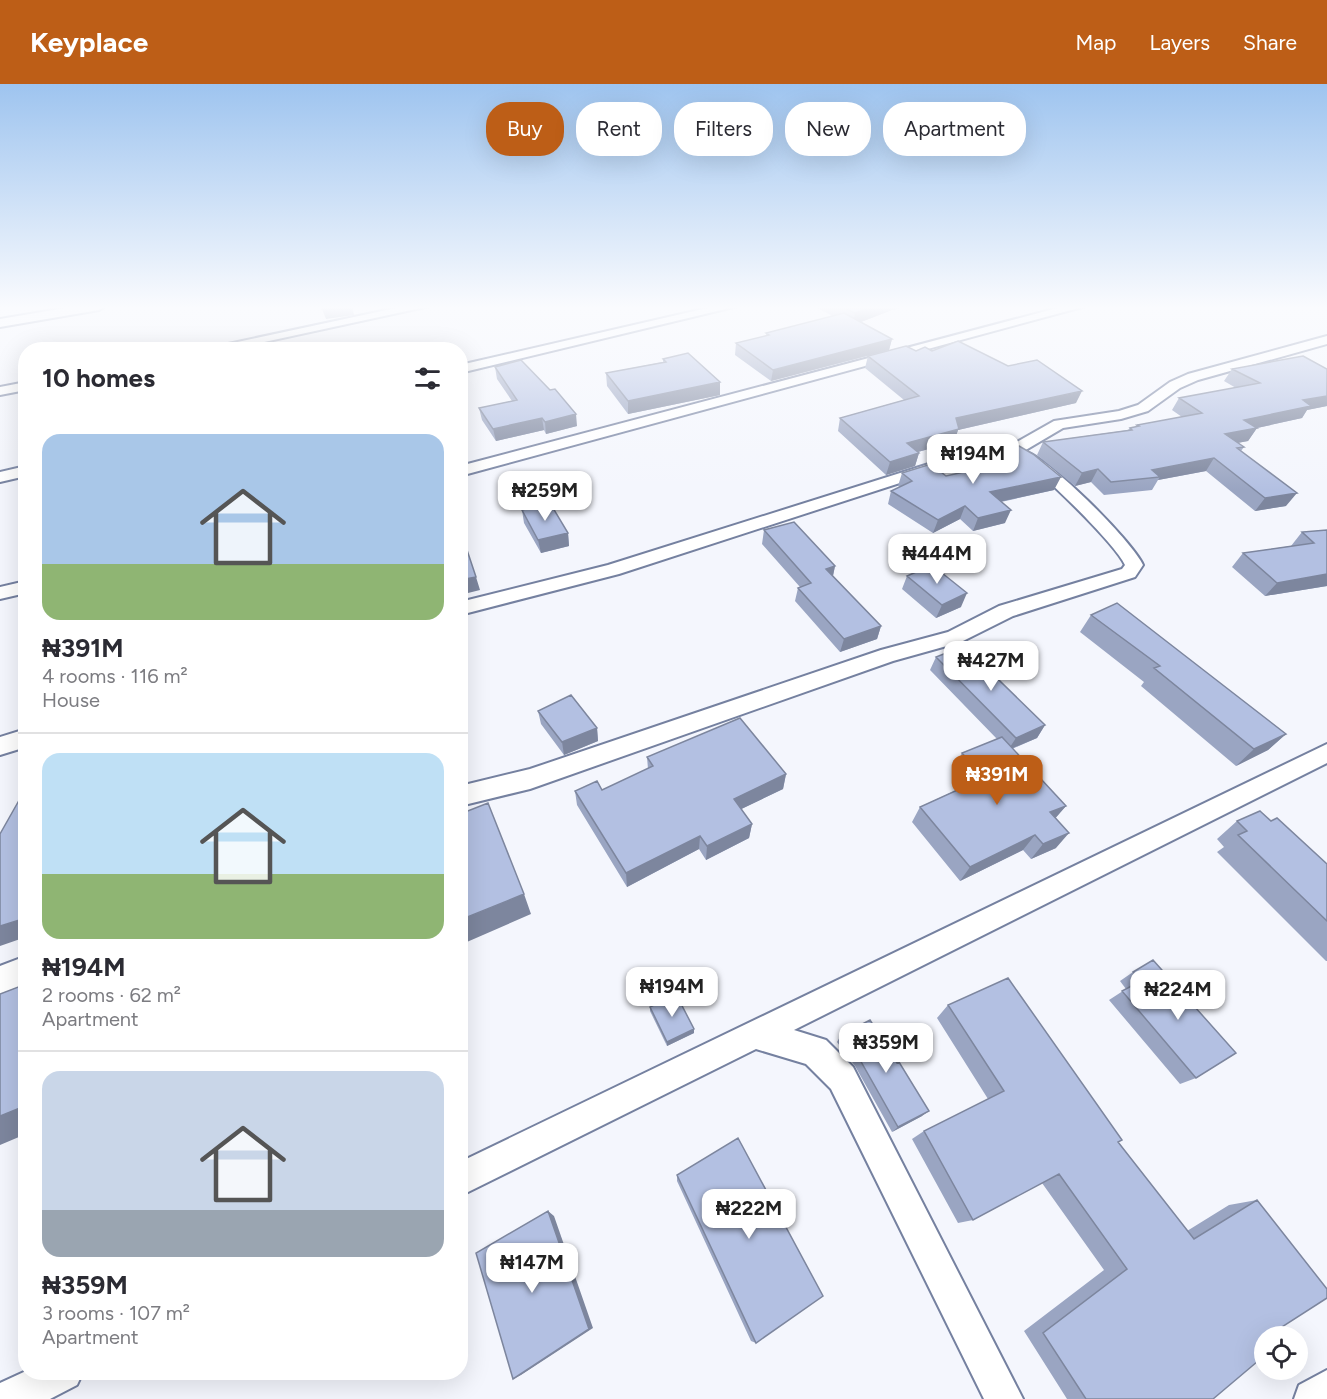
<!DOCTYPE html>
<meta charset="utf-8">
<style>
body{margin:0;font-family:Figtree,sans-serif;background:#f7f7f7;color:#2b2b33;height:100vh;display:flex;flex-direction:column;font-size:22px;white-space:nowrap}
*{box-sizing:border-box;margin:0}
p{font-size:20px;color:#7c7c81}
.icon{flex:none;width:33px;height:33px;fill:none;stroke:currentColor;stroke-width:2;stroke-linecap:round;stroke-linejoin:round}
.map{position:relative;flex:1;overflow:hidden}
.sheet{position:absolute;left:18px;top:258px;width:450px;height:1038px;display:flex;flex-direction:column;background:#fff;border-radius:24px;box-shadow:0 6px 24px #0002}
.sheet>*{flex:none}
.top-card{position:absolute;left:486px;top:18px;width:570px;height:54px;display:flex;gap:12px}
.fabs{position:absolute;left:1254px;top:1242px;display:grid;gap:12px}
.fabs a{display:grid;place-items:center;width:54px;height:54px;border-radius:50%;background:#fff;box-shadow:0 6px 24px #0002;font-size:30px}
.price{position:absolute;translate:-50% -51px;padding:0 14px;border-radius:12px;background:#fff;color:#222;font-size:20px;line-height:39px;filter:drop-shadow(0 2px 3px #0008)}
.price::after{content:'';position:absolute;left:50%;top:36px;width:18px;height:14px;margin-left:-9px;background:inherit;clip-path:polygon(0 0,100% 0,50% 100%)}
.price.active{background:#bd5e17;color:#fff}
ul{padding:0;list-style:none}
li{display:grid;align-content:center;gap:12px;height:318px;padding:0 24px}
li+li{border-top:2px solid #e1e1e2}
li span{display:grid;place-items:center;height:186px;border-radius:18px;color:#555}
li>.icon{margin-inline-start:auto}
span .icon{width:108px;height:108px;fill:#fffc;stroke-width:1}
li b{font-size:26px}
h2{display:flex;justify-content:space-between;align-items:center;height:72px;padding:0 24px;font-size:26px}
.chip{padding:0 21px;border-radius:24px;background:#fff;box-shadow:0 6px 24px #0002;font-size:21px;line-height:54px}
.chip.active{background:#bd5e17;color:#fff}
header{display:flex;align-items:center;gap:36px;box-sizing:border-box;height:84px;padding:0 30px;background:#bd5e17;color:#fff}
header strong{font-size:28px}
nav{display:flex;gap:33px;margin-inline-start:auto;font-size:21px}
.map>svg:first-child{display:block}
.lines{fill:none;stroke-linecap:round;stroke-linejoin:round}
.street-casing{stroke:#7581a0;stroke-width:4}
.street{fill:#fff;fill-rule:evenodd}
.wall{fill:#9aa5c2}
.shaded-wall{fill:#7d869e}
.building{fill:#b3c0e2;stroke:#7d869e;stroke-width:1.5}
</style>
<header>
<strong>Keyplace</strong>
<nav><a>Map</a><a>Layers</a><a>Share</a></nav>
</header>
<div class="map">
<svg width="1327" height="1315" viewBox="0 0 1327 1315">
<rect width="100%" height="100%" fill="#f4f6fd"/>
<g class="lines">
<g class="street-casing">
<path id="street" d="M 77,222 L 105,222 L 99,226 L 0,243 L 0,235 Z
M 405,222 L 430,222 L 227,266 L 200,266 Z
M 716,222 L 738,222 L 460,289 L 460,281 Z
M 1065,222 L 1086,222 L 460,392 L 460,382 Z
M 1327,252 L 1327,260 L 1198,296 L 1180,304 L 1148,327 L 1121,335 L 1063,344 L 1024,367 C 1048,373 1132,457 1143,481 L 1135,493 L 1013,532 L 961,558 L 893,577 L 530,705 L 460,722 L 460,702 L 530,685 L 881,566 L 948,548 L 999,522 L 1122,485 L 1125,481 C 1116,461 1039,384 1019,375 C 1007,369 990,372 977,374 L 619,490 L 460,531 L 460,518 L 608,481 L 970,367 L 1008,363 L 1054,337 L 1119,327 L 1138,321 L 1170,298 L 1188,290 Z
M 26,298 L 26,306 L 0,311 L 0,303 Z
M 26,382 L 26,392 L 0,398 L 0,388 Z
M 26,497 L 26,509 L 0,515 L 0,503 Z
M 26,645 L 26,663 L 0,671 L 0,653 Z
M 1327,660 L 1327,679 L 794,946 L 826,956 L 853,983 L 1023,1315 L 984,1315 L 831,1005 L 806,980 L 756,965 L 460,1112 L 460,1078 Z
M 26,872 L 26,900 L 0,910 L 0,882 Z
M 1327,1286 L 1327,1315 L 1294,1315 L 1299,1301 Z
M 26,1287 L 26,1288 L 83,1288 L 77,1301 L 50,1315 L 0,1315 L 0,1299 Z"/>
</g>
<use href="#street" class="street"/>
</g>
<path class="wall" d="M 815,222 L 909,222 L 892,226 L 861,238 L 892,255 L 889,266 L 932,267 L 1076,319 L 958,346 L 954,358 L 918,368 L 919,369 L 915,382 L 886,391 L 838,347 L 840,334 L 904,316 L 865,284 L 868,272 L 771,297 L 735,271 L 736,259 L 766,252 L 766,249 L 833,232 L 815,223 Z
M 663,275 L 720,311 L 628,330 L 607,302 L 606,289 L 663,278 Z
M 495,283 L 577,342 L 546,350 L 544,346 L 496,357 L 482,336 L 479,324 L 512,317 L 497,295 Z
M 1232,285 L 1327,322 L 1307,326 L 1302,334 L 1257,344 L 1248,357 L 1237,359 L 1244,363 L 1241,367 L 1286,422 L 1255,427 L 1206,387 L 1158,396 L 1152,406 L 1104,411 L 1091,398 L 1075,402 L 1037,371 L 1043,358 L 1128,346 L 1130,344 L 1136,343 L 1137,341 L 1182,333 L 1172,326 L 1179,314 L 1236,304 L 1224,297 Z
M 995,367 L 1054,406 L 1001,418 L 1005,439 L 973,447 L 960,435 L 933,449 L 888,420 L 891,407 L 900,403 L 898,402 L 902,389 L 946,392 L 992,382 L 990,380 Z
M 522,426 L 568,449 L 569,462 L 541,469 L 524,439 Z
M 764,446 L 835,482 L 833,492 L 881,542 L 877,555 L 840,568 L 795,517 L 798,504 L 800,503 L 762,460 Z
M 1327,446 L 1327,502 L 1265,512 L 1232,483 L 1243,469 L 1291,462 L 1302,448 Z
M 907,492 L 961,523 L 936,534 L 902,505 Z
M 1091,531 L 1286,650 L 1268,666 L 1236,682 L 1141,602 L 1144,598 L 1080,548 Z
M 936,573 L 1045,641 L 1037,654 L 1012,665 L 1066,722 L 1055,734 L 1056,764 L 1031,775 L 1023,766 L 960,797 L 912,738 L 920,723 L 967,701 L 954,685 L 962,669 L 997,655 L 930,586 Z
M 538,627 L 597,644 L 598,657 L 564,671 L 541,640 Z
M 647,673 L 786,690 L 783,705 L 741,725 L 752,740 L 749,754 L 706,776 L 699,765 L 627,803 L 577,721 L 575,707 L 602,706 L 648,685 Z
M 1237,737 L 1271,737 L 1327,780 L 1327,877 L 1326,877 L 1217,768 L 1224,763 L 1217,755 Z
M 1133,888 L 1236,969 L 1196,994 L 1180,1000 L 1109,916 L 1126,905 L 1120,897 Z
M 948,921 L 1118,1058 L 1187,1147 L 1229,1121 L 1257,1116 L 1268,1252 L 1213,1315 L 1067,1315 L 1024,1247 L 1104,1186 L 1042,1099 L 973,1136 L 958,1139 L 912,1055 L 924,1047 L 988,1015 L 937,934 Z
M 650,923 L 694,949 L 667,962 L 650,927 Z
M 841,951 L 922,1032 L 892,1048 L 855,982 L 837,958 Z
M 677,1091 L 756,1259 L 751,1257 L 677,1097 Z"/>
<path class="shaded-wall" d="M 338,222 L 352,222 L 354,231 L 326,235 L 322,225 Z
M 874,222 L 909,222 L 892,226 L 853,241 L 855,229 Z
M 892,255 L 889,266 L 771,297 L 773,286 Z
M 720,298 L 720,311 L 628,330 L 628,317 Z
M 1082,307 L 1076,319 L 958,346 L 954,358 L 903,372 L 907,359 L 956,334 Z
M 1327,312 L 1327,322 L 1307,326 L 1302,334 L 1257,344 L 1248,357 L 1216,363 L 1225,350 L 1244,336 L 1303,316 Z
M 576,330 L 577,342 L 546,350 L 545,338 Z
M 542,334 L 544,346 L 496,357 L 493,345 Z
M 919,369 L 915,382 L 886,391 L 890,378 Z
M 1214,374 L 1206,387 L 1158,396 L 1160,393 L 1152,386 Z
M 1098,385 L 1091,398 L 1075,402 L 1082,389 Z
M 1061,393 L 1054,406 L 985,421 L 990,408 Z
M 1297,409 L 1286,422 L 1255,427 L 1265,414 Z
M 965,422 L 960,435 L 933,449 L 938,436 Z
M 1011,426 L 1005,439 L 973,447 L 978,434 Z
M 568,449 L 569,462 L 541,469 L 538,456 Z
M 835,482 L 832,496 L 826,485 Z
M 1327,490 L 1327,502 L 1265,512 L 1277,499 Z
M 476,493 L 480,506 L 460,511 L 460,496 Z
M 967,509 L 961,523 L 936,534 L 942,521 Z
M 881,542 L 877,555 L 840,568 L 844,555 Z
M 1045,641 L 1037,654 L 1008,666 L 1016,654 Z
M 597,644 L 598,657 L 564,671 L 562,658 Z
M 1286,650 L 1268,666 L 1236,682 L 1254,665 Z
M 786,690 L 783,705 L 731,730 L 734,715 Z
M 1066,722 L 1053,737 L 1050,728 Z
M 752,740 L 749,754 L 706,776 L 707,762 Z
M 1069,749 L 1056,764 L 1031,775 L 1043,760 Z
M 1035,751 L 1023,766 L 960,797 L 970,783 Z
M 700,752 L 699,765 L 627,803 L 626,789 Z
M 524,810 L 531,830 L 460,861 L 460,836 Z
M 26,834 L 26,853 L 0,862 L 0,842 Z
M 26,905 L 26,1050 L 0,1061 L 0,1032 Z
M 694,945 L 694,949 L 667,962 L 667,958 Z
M 929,1027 L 922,1032 L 892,1048 L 898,1043 Z
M 548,1127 L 554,1132 L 593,1244 L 521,1291 L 513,1295 Z"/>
<path class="building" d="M 321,222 L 338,222 L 322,225 Z
M 840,222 L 874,222 L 855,229 Z
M 844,229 L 892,255 L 773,286 L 736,259 L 769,251 L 766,249 Z
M 958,257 L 1008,282 L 1037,276 L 1082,307 L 956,334 L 959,345 L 907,359 L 919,369 L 890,378 L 840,334 L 919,312 L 868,272 L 906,262 L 916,267 L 925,263 L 932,267 Z
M 688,269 L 720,298 L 628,317 L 606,289 L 666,278 L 663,275 Z
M 1303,272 L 1327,285 L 1327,312 L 1303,316 L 1311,322 L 1244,336 L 1257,344 L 1225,350 L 1244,363 L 1237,364 L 1297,409 L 1265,414 L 1214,374 L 1152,386 L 1160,393 L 1111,398 L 1098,385 L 1082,389 L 1043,358 L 1132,346 L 1130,344 L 1139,342 L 1137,341 L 1202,329 L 1179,314 L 1260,299 L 1232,285 Z
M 521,276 L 550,306 L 555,305 L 576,330 L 545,338 L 542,334 L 493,345 L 479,324 L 517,316 L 495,283 Z
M 1019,362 L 1033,370 L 1061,393 L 990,408 L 1011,426 L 978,434 L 965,422 L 938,436 L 891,407 L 912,397 L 902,389 L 931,380 L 946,392 L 1009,378 L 995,367 Z
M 550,419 L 568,449 L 538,456 L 522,426 Z
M 794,438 L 835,482 L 826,485 L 881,542 L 844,555 L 798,504 L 811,499 L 764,446 Z
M 1327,446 L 1327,490 L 1277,499 L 1243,469 L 1314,459 L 1302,448 Z
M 465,460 L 476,493 L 460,496 L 460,461 Z
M 932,481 L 967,509 L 942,521 L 907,492 Z
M 1117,519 L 1286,650 L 1254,665 L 1154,584 L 1160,582 L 1091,531 Z
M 964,562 L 1045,641 L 1016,654 L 936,573 Z
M 571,611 L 597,644 L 562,658 L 538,627 Z
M 740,634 L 786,690 L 734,715 L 752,740 L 707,762 L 700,752 L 626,789 L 575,707 L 597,697 L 602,706 L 653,682 L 647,673 Z
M 1002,653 L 1066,722 L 1050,728 L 1069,749 L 1043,760 L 1035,751 L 970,783 L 920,723 L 984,694 L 962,669 Z
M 26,704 L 26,834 L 0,842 L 0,750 Z
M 488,719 L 524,810 L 460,836 L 460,730 Z
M 1260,727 L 1271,737 L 1277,734 L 1327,780 L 1327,837 L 1238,751 L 1247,747 L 1237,737 Z
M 1153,876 L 1236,969 L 1196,994 L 1122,907 L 1141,897 L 1133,888 Z
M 1008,894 L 1122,1056 L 1118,1058 L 1194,1155 L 1257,1116 L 1327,1205 L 1327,1214 L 1268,1252 L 1269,1252 L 1264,1252 L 1264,1272 L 1213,1315 L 1086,1315 L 1043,1249 L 1127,1185 L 1059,1090 L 973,1136 L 924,1047 L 1004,1007 L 948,921 Z
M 26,900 L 20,1024 L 0,1032 L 0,910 Z
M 676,910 L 694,945 L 667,958 L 650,923 Z
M 870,936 L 897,979 L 899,978 L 929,1027 L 898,1043 L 860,976 L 841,951 Z
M 738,1054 L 823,1212 L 756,1259 L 677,1091 Z
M 548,1127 L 589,1245 L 513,1295 L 476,1169 Z"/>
<linearGradient id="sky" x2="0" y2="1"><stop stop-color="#9ec4ef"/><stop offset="0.55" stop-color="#fafbfe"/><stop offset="1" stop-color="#fafbfe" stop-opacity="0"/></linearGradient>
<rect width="1327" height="406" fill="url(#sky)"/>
</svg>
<div class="fabs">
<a><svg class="icon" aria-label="locate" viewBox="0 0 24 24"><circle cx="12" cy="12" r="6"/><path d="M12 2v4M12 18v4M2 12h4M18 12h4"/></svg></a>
</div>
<b class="price" style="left:973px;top:401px">₦194M</b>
<b class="price" style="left:545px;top:438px">₦259M</b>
<b class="price" style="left:937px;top:501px">₦444M</b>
<b class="price" style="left:991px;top:608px">₦427M</b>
<b class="price active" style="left:997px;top:722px">₦391M</b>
<b class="price" style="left:672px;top:934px">₦194M</b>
<b class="price" style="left:1178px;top:937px">₦224M</b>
<b class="price" style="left:886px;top:990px">₦359M</b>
<b class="price" style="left:749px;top:1156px">₦222M</b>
<b class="price" style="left:532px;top:1210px">₦147M</b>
<div class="top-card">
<a class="chip active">Buy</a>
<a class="chip">Rent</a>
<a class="chip">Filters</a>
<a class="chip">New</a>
<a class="chip">Apartment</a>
</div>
<section class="sheet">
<h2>10 homes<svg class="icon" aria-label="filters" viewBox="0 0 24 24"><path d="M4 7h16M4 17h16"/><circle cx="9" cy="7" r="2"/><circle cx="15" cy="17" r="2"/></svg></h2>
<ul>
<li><span style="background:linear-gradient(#a9c7e8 70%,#8fb573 0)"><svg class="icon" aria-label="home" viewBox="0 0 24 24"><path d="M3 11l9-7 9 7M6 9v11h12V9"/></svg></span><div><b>₦391M</b><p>4 rooms · 116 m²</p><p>House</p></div></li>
<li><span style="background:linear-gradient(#bfe0f5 65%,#8fb573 0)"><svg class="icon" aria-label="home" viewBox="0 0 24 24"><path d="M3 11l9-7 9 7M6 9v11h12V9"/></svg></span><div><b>₦194M</b><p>2 rooms · 62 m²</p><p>Apartment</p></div></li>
<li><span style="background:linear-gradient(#c9d6e8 75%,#9aa5b1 0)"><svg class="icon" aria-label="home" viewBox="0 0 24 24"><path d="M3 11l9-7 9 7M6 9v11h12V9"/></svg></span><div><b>₦359M</b><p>3 rooms · 107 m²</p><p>Apartment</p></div></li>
</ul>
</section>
</div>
